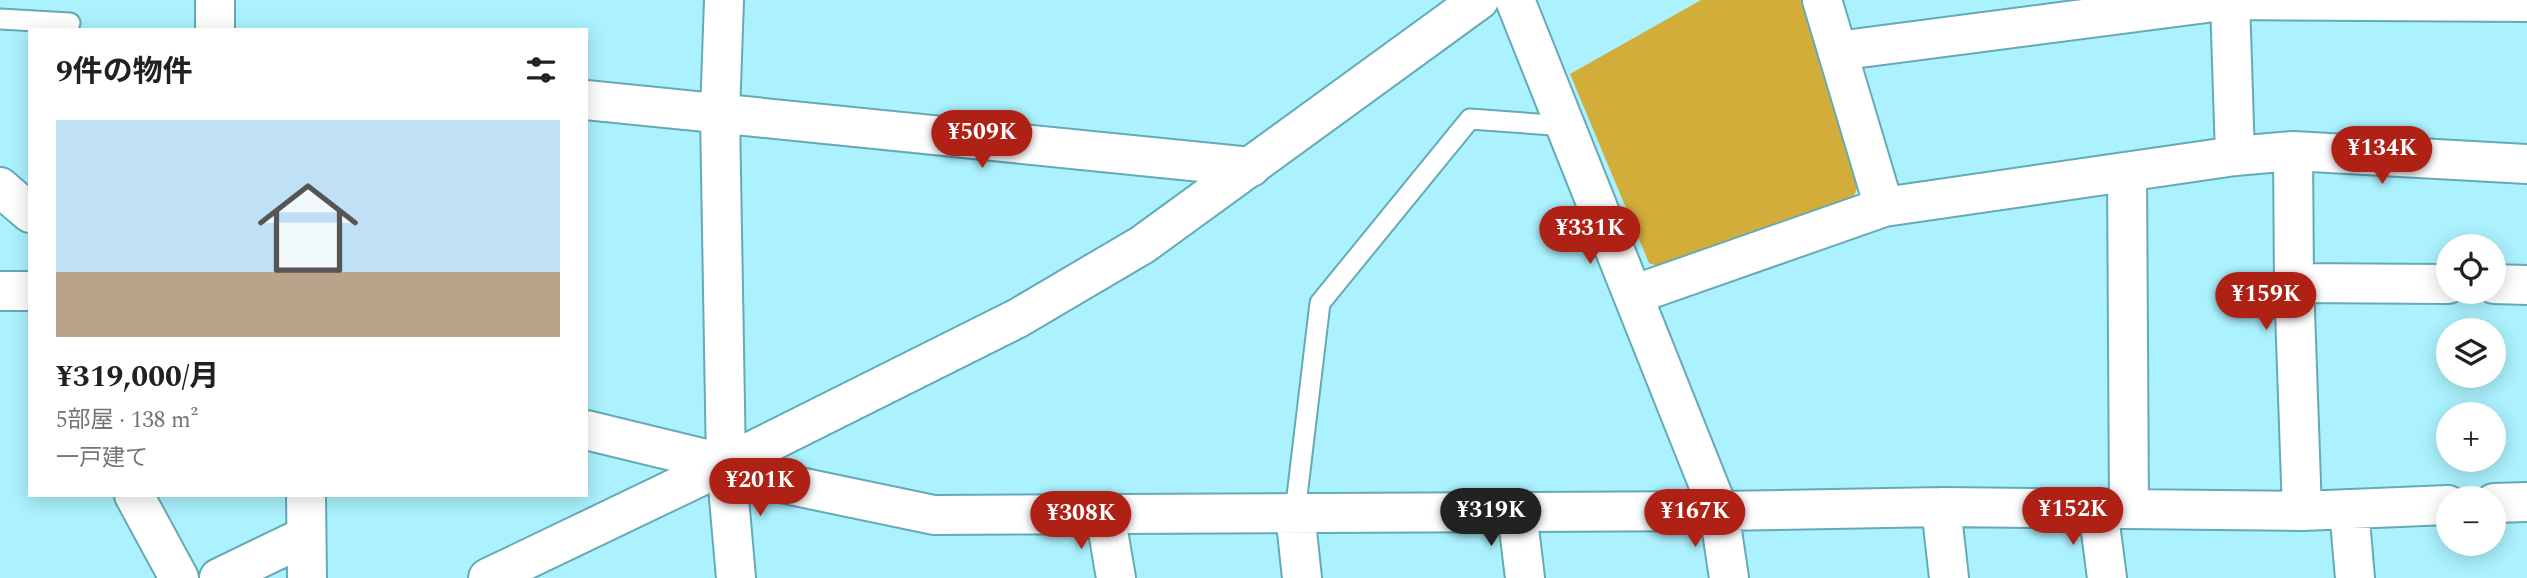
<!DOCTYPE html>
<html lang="ja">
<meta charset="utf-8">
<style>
body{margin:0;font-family:Spectral,"Noto Sans JP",serif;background:#f6f6f6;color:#202124;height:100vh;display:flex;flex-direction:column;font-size:26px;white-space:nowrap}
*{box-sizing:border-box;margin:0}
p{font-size:23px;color:#757577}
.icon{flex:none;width:38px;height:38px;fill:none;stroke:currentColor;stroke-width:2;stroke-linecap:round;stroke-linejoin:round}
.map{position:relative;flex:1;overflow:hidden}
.panel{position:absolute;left:28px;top:28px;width:560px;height:469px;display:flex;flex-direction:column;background:#fff;border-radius:0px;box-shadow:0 4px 18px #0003}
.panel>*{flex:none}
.controls{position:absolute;left:2436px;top:234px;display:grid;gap:14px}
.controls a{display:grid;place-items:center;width:70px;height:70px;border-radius:50%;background:#fff;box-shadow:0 4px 18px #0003;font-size:35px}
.price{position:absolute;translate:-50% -60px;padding:0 16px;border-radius:24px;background:#b02115;color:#fff;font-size:23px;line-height:46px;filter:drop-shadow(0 2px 4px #0008)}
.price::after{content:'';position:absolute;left:50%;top:42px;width:21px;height:16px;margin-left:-10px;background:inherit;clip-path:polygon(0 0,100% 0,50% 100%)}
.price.selected{background:#222;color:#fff}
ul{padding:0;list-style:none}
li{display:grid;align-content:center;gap:14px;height:371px;padding:0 28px}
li+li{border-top:2px solid #e0e0e0}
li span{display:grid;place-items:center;height:217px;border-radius:0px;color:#555}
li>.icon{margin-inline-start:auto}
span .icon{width:126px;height:126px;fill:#fffc;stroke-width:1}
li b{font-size:30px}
h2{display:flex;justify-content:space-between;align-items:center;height:84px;padding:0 28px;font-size:30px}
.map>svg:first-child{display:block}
.green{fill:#d3ad3a}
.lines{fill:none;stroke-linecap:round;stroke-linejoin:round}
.service-casing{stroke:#65aab6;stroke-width:23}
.minor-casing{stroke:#65aab6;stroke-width:42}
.tertiary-casing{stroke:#65aab6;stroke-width:42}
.service{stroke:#fff;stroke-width:19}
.minor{stroke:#fff;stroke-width:38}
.tertiary{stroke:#fff;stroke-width:38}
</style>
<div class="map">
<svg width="2527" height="578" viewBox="0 0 2527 578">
<rect width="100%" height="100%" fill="#abf2fe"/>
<path class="green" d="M 1701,0 L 1808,0 L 1860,181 L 1853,198 L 1668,270 L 1649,263 L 1570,74 Z"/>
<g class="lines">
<g class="service-casing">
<path id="service" d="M 0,19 L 70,23
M 1295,513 L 1320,303 L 1470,119 L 1566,126"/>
</g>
<g class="minor-casing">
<path id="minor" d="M 724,0 L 720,114 L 726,464 L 736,578
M 1515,0 L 1719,511 L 1729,578
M 1822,0 L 1884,207
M 2230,0 L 2235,156
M 215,30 L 215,0
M 1837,51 L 2230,0 L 2527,2
M 586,100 L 1251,167
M 2293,151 L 2294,283 L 2302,511
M 2127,172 L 2129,509
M 0,187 L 30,213
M 2294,283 L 2448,284
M 2494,284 L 2527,285
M 0,291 L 30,291
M 1633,295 L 1884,207 L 2235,156 L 2293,151 L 2527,164
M 586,430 L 726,464 L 776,482 L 934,515 L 1719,511 L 1941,507 L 2302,511 L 2448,505
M 134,495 L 179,578
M 306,495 L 307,578
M 2494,503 L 2527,502
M 1941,507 L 1949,578
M 2098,509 L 2107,578
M 2349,509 L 2355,578
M 1517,512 L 1525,578
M 1295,513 L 1302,578
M 1105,514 L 1116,578
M 219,578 L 306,536"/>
</g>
<g class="tertiary-casing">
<path id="tertiary" d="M 488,578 L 726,464 L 1018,318 L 1142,245 L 1479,0"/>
</g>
<use href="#service" class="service"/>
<use href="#minor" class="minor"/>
<use href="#tertiary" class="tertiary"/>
</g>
</svg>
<div class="controls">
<a><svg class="icon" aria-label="locate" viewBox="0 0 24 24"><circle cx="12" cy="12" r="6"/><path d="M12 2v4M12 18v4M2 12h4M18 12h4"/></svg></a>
<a><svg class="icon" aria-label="layers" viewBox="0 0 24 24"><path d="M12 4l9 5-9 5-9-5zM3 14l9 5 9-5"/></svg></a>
<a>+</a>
<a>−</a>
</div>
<b class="price" style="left:982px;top:170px">¥509K</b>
<b class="price" style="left:2382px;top:186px">¥134K</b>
<b class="price" style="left:1590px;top:266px">¥331K</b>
<b class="price" style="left:2266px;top:332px">¥159K</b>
<b class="price" style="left:760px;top:518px">¥201K</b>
<b class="price" style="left:2073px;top:547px">¥152K</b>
<b class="price selected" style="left:1491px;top:548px">¥319K</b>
<b class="price" style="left:1695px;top:549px">¥167K</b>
<b class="price" style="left:1081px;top:551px">¥308K</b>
<section class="panel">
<h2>9件の物件<svg class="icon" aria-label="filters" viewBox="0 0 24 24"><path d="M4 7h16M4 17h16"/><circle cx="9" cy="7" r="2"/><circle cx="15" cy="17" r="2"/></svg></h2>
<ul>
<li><span style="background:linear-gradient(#bfe0f5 70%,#b9a48a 0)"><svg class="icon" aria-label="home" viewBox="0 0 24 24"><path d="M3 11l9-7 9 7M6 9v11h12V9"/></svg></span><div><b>¥319,000/月</b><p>5部屋 · 138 m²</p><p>一戸建て</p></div></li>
</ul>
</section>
</div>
